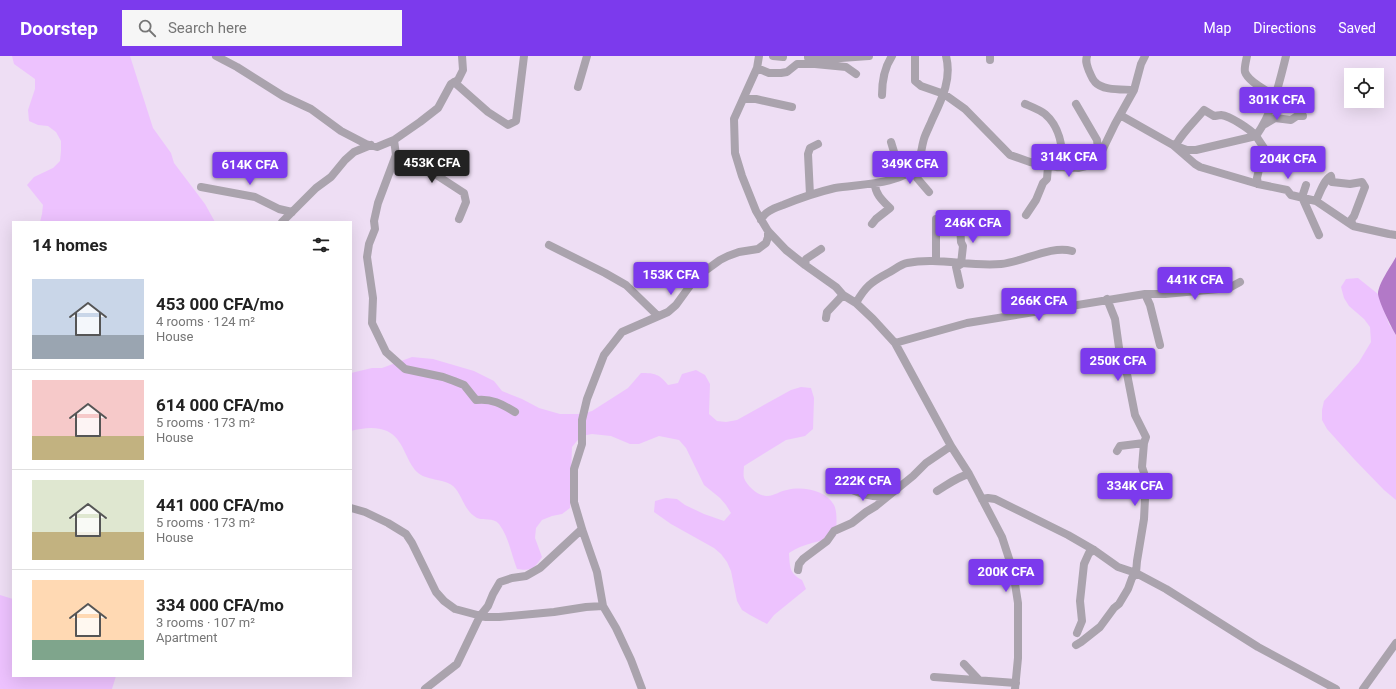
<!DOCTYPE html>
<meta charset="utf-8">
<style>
body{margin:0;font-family:Roboto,sans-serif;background:#f6f6f6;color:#222;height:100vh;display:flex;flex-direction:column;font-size:15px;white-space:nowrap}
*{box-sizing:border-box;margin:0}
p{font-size:13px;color:#767676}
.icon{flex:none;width:22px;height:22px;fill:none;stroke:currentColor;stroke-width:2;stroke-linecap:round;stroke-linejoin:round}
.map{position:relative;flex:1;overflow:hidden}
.drawer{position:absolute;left:12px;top:165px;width:340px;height:456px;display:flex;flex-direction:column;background:#fff;border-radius:0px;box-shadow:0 4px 16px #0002}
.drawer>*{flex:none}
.controls{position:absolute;left:1344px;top:12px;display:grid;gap:8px}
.controls a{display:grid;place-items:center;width:40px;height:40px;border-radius:0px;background:#fff;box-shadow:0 4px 16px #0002;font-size:20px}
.price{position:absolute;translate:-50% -34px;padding:0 9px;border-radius:4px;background:#7c3aed;color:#fff;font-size:13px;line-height:26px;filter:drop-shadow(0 1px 2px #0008)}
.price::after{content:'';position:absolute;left:50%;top:24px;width:12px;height:9px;margin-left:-6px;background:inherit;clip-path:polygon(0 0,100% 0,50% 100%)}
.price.selected{background:#222;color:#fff}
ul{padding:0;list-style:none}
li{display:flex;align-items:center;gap:12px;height:100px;padding:0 20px}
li+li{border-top:1px solid #e0e0e0}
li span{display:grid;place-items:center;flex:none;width:112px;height:80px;border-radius:0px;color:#555}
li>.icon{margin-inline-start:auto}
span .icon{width:48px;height:48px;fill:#fffc;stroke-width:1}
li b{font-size:17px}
h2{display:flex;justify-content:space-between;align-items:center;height:48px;padding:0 20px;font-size:17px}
header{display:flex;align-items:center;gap:24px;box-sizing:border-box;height:56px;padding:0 20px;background:#7c3aed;color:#fff}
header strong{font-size:19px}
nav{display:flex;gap:22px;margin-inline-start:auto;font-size:14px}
.search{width:280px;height:36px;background:#f6f6f6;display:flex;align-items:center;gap:10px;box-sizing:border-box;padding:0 14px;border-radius:0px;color:#767676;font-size:15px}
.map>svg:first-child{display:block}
.green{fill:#edc2fe}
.water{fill:#b279c7}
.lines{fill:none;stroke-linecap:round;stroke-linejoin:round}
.minor{stroke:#aaa3ad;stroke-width:8}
</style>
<header>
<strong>Doorstep</strong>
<div class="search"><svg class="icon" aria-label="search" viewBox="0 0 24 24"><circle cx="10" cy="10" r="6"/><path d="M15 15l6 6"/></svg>Search here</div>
<nav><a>Map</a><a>Directions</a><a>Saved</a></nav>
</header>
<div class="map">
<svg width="1396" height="633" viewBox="0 0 1396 633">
<rect width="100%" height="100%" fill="#eedef4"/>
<path class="green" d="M 12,0 L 130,0 L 153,72 L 171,97 L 174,107 L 205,148 L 215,166 L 40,166 L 42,158 L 43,149 L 27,129 L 34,121 L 53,112 L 60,105 L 61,95 L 61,85 L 56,76 L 48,70 L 38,69 L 29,65 L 28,54 L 35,33 L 35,23 L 14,8 Z
M 1358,222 L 1378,238 L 1389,268 L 1396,279 L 1396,444 L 1384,434 L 1354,403 L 1327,373 L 1322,364 L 1322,354 L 1324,345 L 1359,306 L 1371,286 L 1370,271 L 1364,263 L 1349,250 L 1344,242 L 1341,231 L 1346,223 Z
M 412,301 L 433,303 L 474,315 L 494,325 L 502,335 L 522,343 L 539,352 L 560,358 L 582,358 L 592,355 L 628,332 L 641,317 C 655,317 659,318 668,329 L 678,327 L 682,318 L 696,314 L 705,319 L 710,328 L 709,358 L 717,365 L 726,366 L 737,364 L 791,334 L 801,331 L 811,332 L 814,342 L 813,373 L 805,380 L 786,384 L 744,410 C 744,413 743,418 744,422 C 747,430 758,440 767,440 C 774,440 780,435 787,434 C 802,430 826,434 834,449 C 838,457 836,471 836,480 C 819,487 805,486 789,497 C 790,511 789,517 802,524 L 806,533 L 774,559 L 767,568 L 750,559 L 742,554 L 737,545 L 731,515 L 727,506 L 721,498 L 714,492 L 671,468 L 654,456 L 655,445 L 666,442 L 677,443 L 685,449 L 704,458 L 724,465 L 731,457 L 726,449 L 720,442 L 704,429 L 686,392 L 679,384 L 659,380 L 639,388 L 630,388 L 611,380 L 592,378 L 581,380 L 572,391 L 570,452 L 562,458 L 552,460 L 542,464 L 536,472 L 535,482 L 542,501 C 534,513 531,515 517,513 C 511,498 509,481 499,468 C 493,461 483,465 477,462 C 463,454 463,439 453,430 C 443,422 426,425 417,416 C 405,404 404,383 387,375 C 376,370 362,372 351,375 L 351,317 L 372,312 L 382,312 Z
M 0,539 L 13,543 L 13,620 L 116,620 L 112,633 L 0,633 Z"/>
<path class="water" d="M 1396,201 L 1396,279 C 1391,271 1379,246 1378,238 C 1378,228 1391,210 1396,201 Z"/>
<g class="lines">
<path class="minor" d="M 216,0 L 237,11 L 283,40 L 311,53 L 341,75 L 366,88 L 377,91 L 394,84 L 420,66 L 438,52 L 451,28 L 458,24 L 463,14 L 462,0
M 759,0 L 757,12 L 734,63 L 735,97 L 742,120 L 756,155 L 768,175 L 786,194 L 805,209 L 836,231 L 843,239 L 856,247 L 873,263 L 895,287 L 951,390 L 969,418 L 1002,481 L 1013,515 L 1018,547 L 1018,602 L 1015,633
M 773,0 L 783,1
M 808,0 L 808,2 L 813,4 L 869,0
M 915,0 L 915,25 L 921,30 L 944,38 L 965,53 L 1010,99 L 1030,106 L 1057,111 L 1078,112 L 1090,109 L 1099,101 L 1115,68 L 1134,34 L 1141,8 L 1145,0
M 1087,0 C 1085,6 1087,9 1089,15 C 1091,19 1092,23 1095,26 C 1103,35 1123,33 1134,34
M 1247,0 C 1246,5 1244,12 1245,16 C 1248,25 1268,36 1276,40
M 990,4 L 990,0
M 757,12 L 769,17 L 781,17 L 787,16 L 797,8 L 815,8 L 846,11 L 856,18
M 454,26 L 488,56 L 508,69 L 516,65 L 524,0
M 578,31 L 587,0
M 882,39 C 882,25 884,12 892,0
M 743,43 L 756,43 L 792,51
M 1025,48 C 1032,51 1040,54 1045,58 C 1059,70 1063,90 1062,108 L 1057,111
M 1076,48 L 1097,84 L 1099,101
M 1120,59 L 1173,89 L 1187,94 L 1196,94 L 1256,80 C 1250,73 1230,60 1221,59 C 1219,59 1216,60 1214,60 L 1204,54 C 1195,65 1184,75 1177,87 L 1173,89 L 1195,108 L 1200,111 L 1258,128 L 1287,134 L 1291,139 L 1316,145 L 1353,170 L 1389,178 L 1396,179
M 1265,68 L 1275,62 L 1291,64 L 1297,60 L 1303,60
M 394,84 L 396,99 L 378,147 L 374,165 L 375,173 L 369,188 L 367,201 L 373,242 L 372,267 L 386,296 L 405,313 L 443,321 L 454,325 L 464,329 L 476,344 C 491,342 502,348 515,356
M 891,86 L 898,109 L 906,117
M 396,99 L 421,109 L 464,137 L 466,146 L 459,163
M 916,110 L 917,122 L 929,136
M 1258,128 L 1257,122 L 1264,92 L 1256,80 C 1273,56 1279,28 1286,0
M 1306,129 L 1302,141 L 1319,179
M 201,131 L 255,141 L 279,153 L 292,156
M 810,139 L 808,98 L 810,92 L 818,88
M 1316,145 C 1320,137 1323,125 1331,120 L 1332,126 L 1350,128 L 1362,126 L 1365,131 L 1354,160 L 1351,164 L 1353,170
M 1026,159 L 1036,144 L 1043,127 L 1047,123 L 1048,110
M 936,163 L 936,205
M 761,164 C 765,155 775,152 783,149 C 800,142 818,136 835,132 C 858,128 901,129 916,110 C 922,101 921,90 925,80 C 927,75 930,69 932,64 C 942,43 952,23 946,0
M 282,166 L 316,132 L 331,121 L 345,104 L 354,96 L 371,89
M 872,168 L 876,163 L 890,152 C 883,145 875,138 875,128
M 960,168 L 961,186 L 963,190 L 961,208 L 956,211 L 960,229
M 549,189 L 605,217 L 626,229 L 658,260
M 805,209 L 806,203 L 821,193
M 1145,238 L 1165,238 L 1229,232 L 1240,226
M 1107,243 L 1115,263 L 1121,306 L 1127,318 L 1135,359 L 1146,381 L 1144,387 L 1120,390 L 1117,395
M 856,247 C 865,231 871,226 888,217 C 894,214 901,208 907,207 C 938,201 970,211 1001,208 C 1023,206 1051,189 1072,195
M 826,262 L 827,256 L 843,239
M 895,287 L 967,267 L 1145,238 L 1150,249 L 1160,289
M 845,431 C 859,437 872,442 887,440
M 937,435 C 947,429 957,421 969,418
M 982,443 L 988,442 L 995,443 L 1068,479 L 1094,494 L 1118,511 L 1136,517 L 1166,533 L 1258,591 L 1336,633
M 351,452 L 365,456 L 388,467 L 406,478 L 412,487 L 436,536 L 444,545 L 455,553 L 485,561 L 499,561 L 554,556 L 586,551 L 603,550
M 798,514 L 799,508 L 803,503 L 827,485 L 834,475 L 852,467 L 866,456 L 876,450 L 913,420 L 926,407 L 951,390
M 1077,577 L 1082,565 L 1080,545 L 1084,508 L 1089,497 L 1094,494
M 1076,589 L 1081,586 L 1100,571 L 1114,552 L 1119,548 L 1128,533 L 1132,522 L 1136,517 L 1137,505 L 1144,463 L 1146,423 L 1142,411 L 1144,387
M 964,608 L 979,624
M 934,621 L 1016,627
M 425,633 L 457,608 L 480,560 L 488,550 L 493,538 L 500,526 L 512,522 L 526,520 L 540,512 L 582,473
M 642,633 L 631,604 L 616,572 L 603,550 L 597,516 L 582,473 L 574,446 L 574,413 L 582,388 L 582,364 L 587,343 L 604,299 L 622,276 L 668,256 L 676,249 L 692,227 L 702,217 L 720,204 L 728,200 L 739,196 L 758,193 L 766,187 L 768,181 L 768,175
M 1363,633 L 1396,587"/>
</g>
</svg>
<div class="controls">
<a><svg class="icon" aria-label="locate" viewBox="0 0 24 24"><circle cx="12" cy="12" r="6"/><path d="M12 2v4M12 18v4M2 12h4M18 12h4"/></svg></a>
</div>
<b class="price" style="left:1277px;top:65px">301K CFA</b>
<b class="price" style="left:1069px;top:122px">314K CFA</b>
<b class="price" style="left:1288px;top:124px">204K CFA</b>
<b class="price selected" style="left:432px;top:128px">453K CFA</b>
<b class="price" style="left:910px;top:129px">349K CFA</b>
<b class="price" style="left:250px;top:130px">614K CFA</b>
<b class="price" style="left:973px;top:188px">246K CFA</b>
<b class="price" style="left:671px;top:240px">153K CFA</b>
<b class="price" style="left:1195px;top:245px">441K CFA</b>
<b class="price" style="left:1039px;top:266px">266K CFA</b>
<b class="price" style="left:1118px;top:326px">250K CFA</b>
<b class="price" style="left:863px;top:446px">222K CFA</b>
<b class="price" style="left:1135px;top:451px">334K CFA</b>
<b class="price" style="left:1006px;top:537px">200K CFA</b>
<section class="drawer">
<h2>14 homes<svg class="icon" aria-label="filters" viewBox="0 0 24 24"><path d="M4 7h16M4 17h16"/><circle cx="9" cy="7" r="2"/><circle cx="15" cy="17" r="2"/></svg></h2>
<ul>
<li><span style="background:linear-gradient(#c9d6e8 70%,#9aa5b1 0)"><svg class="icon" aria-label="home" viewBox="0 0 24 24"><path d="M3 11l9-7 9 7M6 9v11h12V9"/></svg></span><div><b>453 000 CFA/mo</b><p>4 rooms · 124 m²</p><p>House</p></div></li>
<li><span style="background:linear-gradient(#f6c9c9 70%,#c2b280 0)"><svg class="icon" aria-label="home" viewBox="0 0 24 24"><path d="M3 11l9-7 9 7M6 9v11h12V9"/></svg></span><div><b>614 000 CFA/mo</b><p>5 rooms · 173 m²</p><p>House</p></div></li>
<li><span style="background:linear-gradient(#dfe7d0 65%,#c2b280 0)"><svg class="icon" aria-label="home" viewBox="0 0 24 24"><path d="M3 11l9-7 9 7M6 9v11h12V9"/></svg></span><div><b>441 000 CFA/mo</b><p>5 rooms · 173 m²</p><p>House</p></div></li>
<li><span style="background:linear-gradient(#ffd9b3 75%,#7fa58c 0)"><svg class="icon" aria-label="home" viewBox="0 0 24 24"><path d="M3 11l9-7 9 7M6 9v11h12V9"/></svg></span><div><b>334 000 CFA/mo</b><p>3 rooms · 107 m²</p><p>Apartment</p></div></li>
</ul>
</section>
</div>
